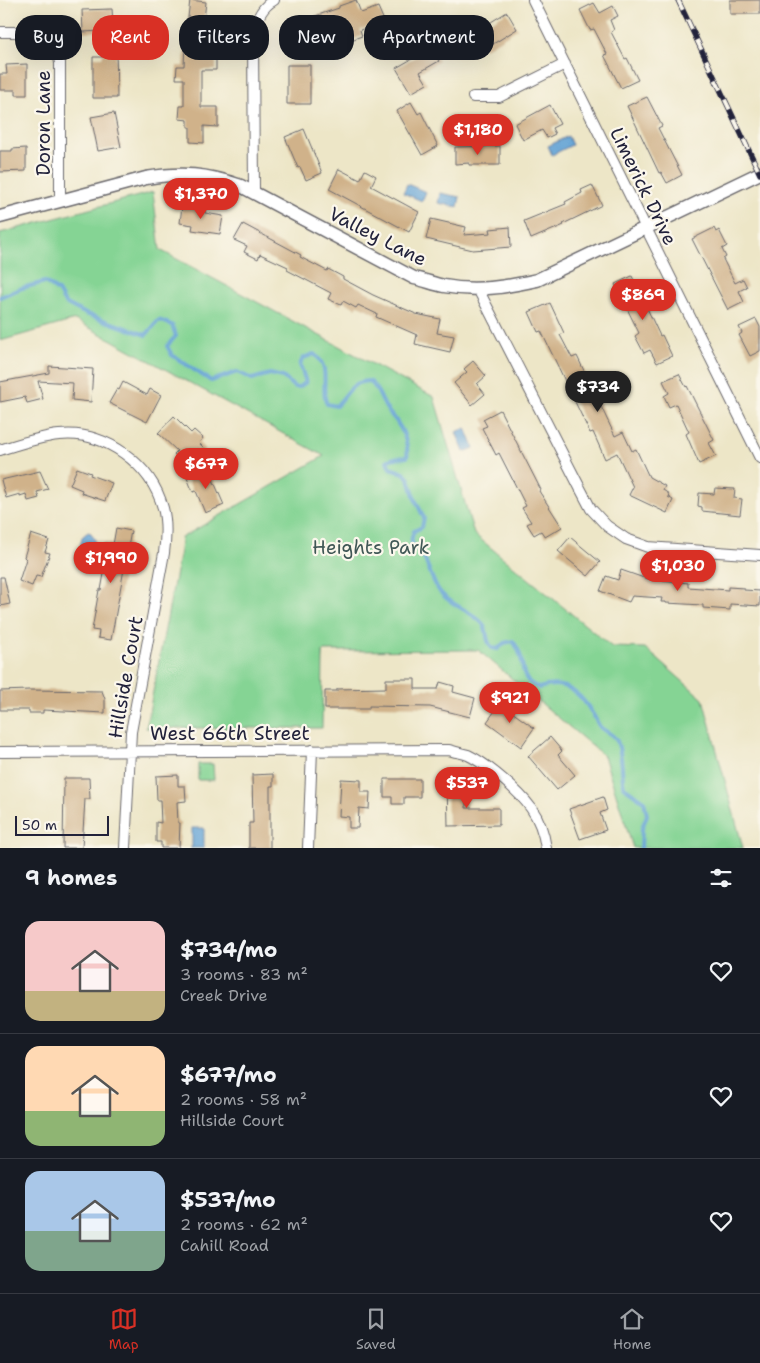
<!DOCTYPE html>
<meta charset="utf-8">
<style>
body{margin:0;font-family:"Shantell Sans",sans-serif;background:#242831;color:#f1f3f6;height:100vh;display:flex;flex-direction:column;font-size:19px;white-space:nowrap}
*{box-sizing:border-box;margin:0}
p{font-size:16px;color:#9ea1a6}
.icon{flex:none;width:28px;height:28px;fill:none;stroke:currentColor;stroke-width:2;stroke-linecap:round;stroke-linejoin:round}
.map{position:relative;height:848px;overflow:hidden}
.panel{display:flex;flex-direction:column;background:#171b24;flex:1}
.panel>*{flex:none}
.hud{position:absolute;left:15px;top:15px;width:500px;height:45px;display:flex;gap:10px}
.scale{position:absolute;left:15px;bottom:12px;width:94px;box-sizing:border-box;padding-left:5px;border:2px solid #22223b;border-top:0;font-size:14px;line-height:18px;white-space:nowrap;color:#22223b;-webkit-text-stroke:4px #fbf7ec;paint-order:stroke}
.price{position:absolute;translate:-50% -42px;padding:0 11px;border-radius:18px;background:#d93025;color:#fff;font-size:16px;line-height:32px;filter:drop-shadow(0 1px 2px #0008)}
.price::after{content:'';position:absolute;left:50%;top:30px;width:15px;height:11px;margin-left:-8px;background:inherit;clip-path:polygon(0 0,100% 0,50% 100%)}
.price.active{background:#222;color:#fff}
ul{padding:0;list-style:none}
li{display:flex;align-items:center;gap:15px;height:125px;padding:0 25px}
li+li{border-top:1px solid #363941}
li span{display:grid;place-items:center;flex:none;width:140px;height:100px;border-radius:15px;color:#555}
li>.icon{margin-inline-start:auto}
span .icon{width:60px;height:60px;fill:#fffc;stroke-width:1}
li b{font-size:21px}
h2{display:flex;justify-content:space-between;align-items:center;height:60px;padding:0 25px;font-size:21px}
.chip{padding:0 18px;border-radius:20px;background:#171b24;box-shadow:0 5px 20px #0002;font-size:18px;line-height:45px}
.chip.active{background:#d93025;color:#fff}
.tab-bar{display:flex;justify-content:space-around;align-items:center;height:70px;border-top:1px solid #363941;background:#171b24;font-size:14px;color:#9ea1a6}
.tab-bar a{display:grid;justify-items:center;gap:2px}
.tab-bar .active{color:#d93025}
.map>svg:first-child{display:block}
.green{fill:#85d494;stroke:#547b68}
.water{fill:#60a1d4;stroke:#416288}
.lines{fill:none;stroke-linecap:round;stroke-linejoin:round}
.stream{stroke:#60a1d4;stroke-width:4}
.building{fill:#d0b28a}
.minor-casing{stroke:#69676c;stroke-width:12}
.tertiary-casing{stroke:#69676c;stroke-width:15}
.minor{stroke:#fff;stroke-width:10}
.tertiary{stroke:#fff;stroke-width:12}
.rail-casing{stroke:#22223b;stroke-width:5.5}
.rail{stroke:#fbf7ec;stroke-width:4;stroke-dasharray:11;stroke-linecap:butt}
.labels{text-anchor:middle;stroke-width:4.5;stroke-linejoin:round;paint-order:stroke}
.street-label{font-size:19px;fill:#22223b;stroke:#fbf7ec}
.park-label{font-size:19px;fill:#405756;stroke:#fbf7ec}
</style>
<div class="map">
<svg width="760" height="848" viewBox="0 0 760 848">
<rect width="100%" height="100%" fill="#fbf7ec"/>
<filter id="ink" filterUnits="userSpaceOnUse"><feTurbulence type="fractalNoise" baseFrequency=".02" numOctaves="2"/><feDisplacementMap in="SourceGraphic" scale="10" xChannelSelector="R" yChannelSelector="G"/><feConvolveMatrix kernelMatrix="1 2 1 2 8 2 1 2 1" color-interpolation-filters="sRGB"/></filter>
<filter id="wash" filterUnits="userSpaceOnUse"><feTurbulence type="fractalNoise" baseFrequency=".0096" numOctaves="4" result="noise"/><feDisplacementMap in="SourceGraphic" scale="20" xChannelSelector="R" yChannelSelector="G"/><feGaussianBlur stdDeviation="1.12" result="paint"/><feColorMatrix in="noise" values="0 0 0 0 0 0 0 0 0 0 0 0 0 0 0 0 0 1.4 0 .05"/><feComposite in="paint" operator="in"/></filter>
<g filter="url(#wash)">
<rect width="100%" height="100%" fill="#ede6c7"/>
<path class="green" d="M 153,192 L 160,250 L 434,397 L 474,534 L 612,647 L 645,648 L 703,699 L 743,848 L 633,848 L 604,756 L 478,650 L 323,651 L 322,728 L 146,728 L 180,551 L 181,538 L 324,456 L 75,320 L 0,341 L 0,233 Z
M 198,764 L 213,764 L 214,780 L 198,780 Z"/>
<path class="water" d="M 568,136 L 572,145 L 552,155 L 548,146 Z
M 407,184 L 426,192 L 422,201 L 403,193 Z
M 440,193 L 460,197 L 458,207 L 438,203 Z
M 466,428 L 474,448 L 464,452 L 456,432 Z
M 88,532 L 91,533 L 95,540 L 92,557 L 89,560 L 82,560 L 79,555 L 82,537 Z
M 192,828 L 204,828 L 204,848 L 190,848 L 192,846 Z"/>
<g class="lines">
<path class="stream" d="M 0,297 L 22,288 L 45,282 L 58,291 L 65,303 L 86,314 L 146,335 L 159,320 L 172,325 L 176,336 L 167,346 L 172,355 L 211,381 L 237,372 L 252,379 L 270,374 L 283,377 L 294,387 L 299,387 L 306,382 L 300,365 L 303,358 L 314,354 C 333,368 319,390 327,404 L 336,406 C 349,393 351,381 370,381 C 381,393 380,400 388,411 C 391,416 396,419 398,424 C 404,432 409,447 407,457 C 400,458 392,457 387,461 L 390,468 L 404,473 L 409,479 L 415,499 L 424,518 L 422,527 L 414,531 C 407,547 417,545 423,556 C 429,567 432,582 440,592 C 451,606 471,610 483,624 C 489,632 484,638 492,648 L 498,649 L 504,643 L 513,641 C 515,644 518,648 519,652 C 526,669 518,679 539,688 C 564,679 580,692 592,713 C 595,717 597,723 600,727 C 605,732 614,734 617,741 C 623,756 621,772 624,787 L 644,801 L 647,815 L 642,828 L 641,848"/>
</g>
<g id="blocks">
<path class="building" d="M 190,0 L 206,2 L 204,19 L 216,20 L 213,52 L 216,52 L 216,70 L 201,70 L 201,107 L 218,107 L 218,127 L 204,126 L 204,143 L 190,142 L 190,127 L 188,127 L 188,120 L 179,119 L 180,106 L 184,106 L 184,79 L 176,79 L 177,66 L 184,66 L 185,43 Z
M 356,0 L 361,13 L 378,7 L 384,21 L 360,30 L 362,36 L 351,40 L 345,24 L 316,34 L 319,44 L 310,48 L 307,39 L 298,43 L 291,24 L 339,8 L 339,6 Z
M 730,0 L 760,0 L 760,14 L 730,14 Z
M 594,3 L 600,13 L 613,6 L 618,16 L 610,20 L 614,30 L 611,32 L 625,59 L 627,58 L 638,80 L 621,88 L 604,55 L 607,54 L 594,29 L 590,30 L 580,10 Z
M 112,9 L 113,24 L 119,24 L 120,46 L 116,47 L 117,98 L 93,98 L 93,57 L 103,57 L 102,31 L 83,32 L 82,10 Z
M 507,12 L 517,29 L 485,49 L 471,27 L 480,22 L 483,27 Z
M 431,48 L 439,61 L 420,72 L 427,84 L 411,93 L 396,68 Z
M 27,64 L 27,95 L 16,95 L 16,90 L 0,90 L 0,74 L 7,74 L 6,65 Z
M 287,65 L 310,65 L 310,104 L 287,104 Z
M 647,97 L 662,126 L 658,128 L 682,175 L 667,183 L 661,172 L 659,173 L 627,106 Z
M 411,102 L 418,114 L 421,112 L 438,146 L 422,155 L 397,111 Z
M 550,105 L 560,124 L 552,128 L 555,134 L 547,138 L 542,130 L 523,140 L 515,124 Z
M 114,113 L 121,147 L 98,151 L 91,117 Z
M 304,129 L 322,173 L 306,180 L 300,167 L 298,168 L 285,137 Z
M 500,146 L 500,165 L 469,165 L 469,163 L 455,164 L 455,147 Z
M 26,148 L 26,171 L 0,172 L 0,151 L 12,151 L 12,149 Z
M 339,169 L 360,180 L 365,170 L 376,176 L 371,186 L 419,212 L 409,232 L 329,189 Z
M 592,185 L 602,205 L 563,224 L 564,225 L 531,239 L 524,221 L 566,204 L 565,202 L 582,193 L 581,190 Z
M 182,206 L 205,210 L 205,213 L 223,216 L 220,234 L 192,230 L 193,225 L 180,223 Z
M 431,219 L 466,227 L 464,235 L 491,233 L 490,229 L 510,227 L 511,247 L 473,250 L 426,239 Z
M 243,224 L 301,255 L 300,257 L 327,271 L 328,269 L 343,277 L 343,279 L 373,295 L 416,314 L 440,319 L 437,333 L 454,336 L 450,352 L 415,344 L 417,335 L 376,317 L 377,314 L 358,305 L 356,308 L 343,301 L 341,305 L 328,299 L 331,293 L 287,270 L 288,267 L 260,254 L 258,259 L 244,252 L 247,246 L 234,240 Z
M 714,228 L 716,232 L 719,230 L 727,246 L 722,249 L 726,257 L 723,259 L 735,283 L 743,279 L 747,287 L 739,291 L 744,302 L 728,310 L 692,239 Z
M 632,276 L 660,336 L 662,335 L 672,356 L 657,363 L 650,350 L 644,353 L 635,336 L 639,333 L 615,284 Z
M 550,303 L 564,333 L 560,335 L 572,358 L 577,356 L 615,436 L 623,432 L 632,451 L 636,449 L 649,477 L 665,486 L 663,490 L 669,494 L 668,497 L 673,500 L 667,513 L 629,495 L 633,487 L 617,453 L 605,459 L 593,432 L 590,433 L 541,331 L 538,332 L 529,312 Z
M 756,319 L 760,327 L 760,351 L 750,356 L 739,335 L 742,333 L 739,327 Z
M 473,361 L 486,376 L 477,384 L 485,394 L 472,405 L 454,383 L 467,372 L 464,369 Z
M 49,366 L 93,369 L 91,402 L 72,400 L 73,383 L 38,381 L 43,399 L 27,403 L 25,397 L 0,402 L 0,382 L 49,373 Z
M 679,374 L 686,387 L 687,386 L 714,440 L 709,443 L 716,456 L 699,464 L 686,434 L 689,432 L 676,404 L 669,407 L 664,396 L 669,393 L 663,381 Z
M 123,382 L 147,395 L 150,389 L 161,395 L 147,422 L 109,403 L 117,389 L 119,390 Z
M 500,410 L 541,490 L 539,491 L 562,527 L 545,537 L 541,531 L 534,535 L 527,524 L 531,522 L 522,508 L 526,506 L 499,453 L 496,455 L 482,428 L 487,426 L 483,419 Z
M 174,416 L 191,433 L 194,430 L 203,438 L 199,443 L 205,449 L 188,467 L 174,454 L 177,451 L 158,433 Z
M 77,468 L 91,473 L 90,475 L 112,483 L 105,501 L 81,493 L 82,490 L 70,485 Z
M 208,468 L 224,505 L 205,513 L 196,491 L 193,492 L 187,478 Z
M 40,471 L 48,489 L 37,492 L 39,498 L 28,501 L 26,494 L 20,496 L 20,494 L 6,498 L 1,480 Z
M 715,488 L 735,489 L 734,498 L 742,499 L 740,515 L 702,511 L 702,507 L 698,506 L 699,493 L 714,494 Z
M 116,528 L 131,531 L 111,640 L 98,638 L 99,631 L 92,630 L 99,590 L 101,590 L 106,563 L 101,562 L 104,543 L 113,545 Z
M 31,534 L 49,540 L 45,552 L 50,553 L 41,577 L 36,576 L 32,586 L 19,581 L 26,559 L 24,557 Z
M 570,537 L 600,562 L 588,576 L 558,551 Z
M 621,570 L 644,578 L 688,583 L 688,587 L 728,590 L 728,587 L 744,588 L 744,590 L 760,591 L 760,606 L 730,604 L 730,610 L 703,608 L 703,605 L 666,603 L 666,602 L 661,602 L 662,598 L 632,596 L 629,602 L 600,591 L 606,576 L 618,580 Z
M 0,577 L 4,577 L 10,604 L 0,606 Z
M 386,679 L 415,679 L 415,689 L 438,689 L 440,682 L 454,686 L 453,692 L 475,698 L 470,717 L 430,707 L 369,706 L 369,709 L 325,709 L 325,691 L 337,691 L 337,689 L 386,688 Z
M 29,690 L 102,691 L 105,699 L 105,713 L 43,710 L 43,713 L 29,713 L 29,710 L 0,710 L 0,691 Z
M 502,701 L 514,709 L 512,712 L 534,728 L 521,747 L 487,722 Z
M 550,737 L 562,751 L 558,755 L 575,775 L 557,790 L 528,756 Z
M 273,774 L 273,786 L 270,786 L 270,848 L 249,848 L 249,823 L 253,823 L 252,775 Z
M 178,775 L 178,786 L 185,786 L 186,801 L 177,802 L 178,823 L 180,823 L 179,848 L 161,848 L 161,842 L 156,842 L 156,822 L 161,823 L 160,800 L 157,800 L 156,776 Z
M 64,778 L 89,778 L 90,799 L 85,799 L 82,848 L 63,848 Z
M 341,779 L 361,780 L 361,792 L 370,792 L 369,809 L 359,808 L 358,828 L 349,828 L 349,817 L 339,816 Z
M 384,779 L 420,779 L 420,797 L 404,797 L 404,804 L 392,804 L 392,797 L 384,797 Z
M 447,782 L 466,782 L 466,808 L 499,808 L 499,825 L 448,826 Z
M 603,797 L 607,810 L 600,813 L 606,830 L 580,839 L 569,809 Z"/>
</g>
</g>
<g filter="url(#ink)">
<use href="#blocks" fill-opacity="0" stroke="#69676c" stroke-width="1"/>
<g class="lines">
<g class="minor-casing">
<path id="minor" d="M 533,0 L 760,458
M 0,32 C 29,32 54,28 60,63 L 60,201
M 473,97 L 499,97 L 565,64
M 254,193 L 253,34 C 256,20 261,7 274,0
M 478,289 L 580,488 L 591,509 L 607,526 L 626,539 L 648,547 L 760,555
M 0,450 C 19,444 39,437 59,435 C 105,430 151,464 163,508 C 167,523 166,538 164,553 L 131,732 L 125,848
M 0,752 L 449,750 C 455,752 462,753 468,755 C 487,764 519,791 531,808 C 539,819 544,834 546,848
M 308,848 L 312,750"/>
</g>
<g class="tertiary-casing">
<path id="tertiary" d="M 0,217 L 146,178 C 182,172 206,174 241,186 L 414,278 C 424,280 434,284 444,286 C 476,292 506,287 537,280 L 760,173"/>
</g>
<use href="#minor" class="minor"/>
<use href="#tertiary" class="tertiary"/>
<g class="rail-casing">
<path id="rail" d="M 678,0 L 760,174"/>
</g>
<use href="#rail" class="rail"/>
</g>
</g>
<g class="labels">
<g class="street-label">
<text transform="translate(43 123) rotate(-90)" y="7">Doron Lane</text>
<text transform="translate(644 186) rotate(64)" y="7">Limerick Drive</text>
<text transform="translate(378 236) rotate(27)" y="7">Valley Lane</text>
<text transform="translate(125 677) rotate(-80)" y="7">Hillside Court</text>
<text x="230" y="740">West 66th Street</text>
</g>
<g class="park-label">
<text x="371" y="554">Heights Park</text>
</g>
</g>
</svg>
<div class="scale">50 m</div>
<b class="price" style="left:478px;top:156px">$1,180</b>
<b class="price" style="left:201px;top:220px">$1,370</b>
<b class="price" style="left:643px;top:321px">$869</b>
<b class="price active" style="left:598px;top:413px">$734</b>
<b class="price" style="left:206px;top:490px">$677</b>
<b class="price" style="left:111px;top:584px">$1,990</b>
<b class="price" style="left:678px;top:592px">$1,030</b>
<b class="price" style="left:510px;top:724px">$921</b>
<b class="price" style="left:467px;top:809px">$537</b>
<div class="hud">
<a class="chip">Buy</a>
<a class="chip active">Rent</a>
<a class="chip">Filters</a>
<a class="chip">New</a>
<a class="chip">Apartment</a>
</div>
</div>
<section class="panel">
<h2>9 homes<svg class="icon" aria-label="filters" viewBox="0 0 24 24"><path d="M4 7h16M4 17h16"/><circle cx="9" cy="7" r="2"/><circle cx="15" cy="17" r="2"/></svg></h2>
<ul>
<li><span style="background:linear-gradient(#f6c9c9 70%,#c2b280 0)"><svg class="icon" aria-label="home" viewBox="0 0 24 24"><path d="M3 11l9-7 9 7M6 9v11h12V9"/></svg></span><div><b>$734/mo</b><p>3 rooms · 83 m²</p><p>Creek Drive</p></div><svg class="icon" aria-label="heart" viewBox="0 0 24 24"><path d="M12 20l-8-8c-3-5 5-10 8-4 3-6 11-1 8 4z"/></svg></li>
<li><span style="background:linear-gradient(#ffd9b3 65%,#8fb573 0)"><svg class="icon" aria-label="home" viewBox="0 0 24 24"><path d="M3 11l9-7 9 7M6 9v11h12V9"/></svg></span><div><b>$677/mo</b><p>2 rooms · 58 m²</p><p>Hillside Court</p></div><svg class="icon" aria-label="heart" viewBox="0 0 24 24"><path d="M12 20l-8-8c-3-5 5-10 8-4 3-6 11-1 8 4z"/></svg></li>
<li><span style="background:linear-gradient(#a9c7e8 60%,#7fa58c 0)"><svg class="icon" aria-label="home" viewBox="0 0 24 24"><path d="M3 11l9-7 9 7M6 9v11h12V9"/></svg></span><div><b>$537/mo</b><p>2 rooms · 62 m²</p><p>Cahill Road</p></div><svg class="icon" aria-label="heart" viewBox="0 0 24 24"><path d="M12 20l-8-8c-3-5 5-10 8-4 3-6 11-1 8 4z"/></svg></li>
</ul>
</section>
<nav class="tab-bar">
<a class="active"><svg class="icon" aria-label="map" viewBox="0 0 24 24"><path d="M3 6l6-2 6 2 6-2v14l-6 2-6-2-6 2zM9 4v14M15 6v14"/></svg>Map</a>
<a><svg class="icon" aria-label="saved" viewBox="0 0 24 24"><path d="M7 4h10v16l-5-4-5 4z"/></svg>Saved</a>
<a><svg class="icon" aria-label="home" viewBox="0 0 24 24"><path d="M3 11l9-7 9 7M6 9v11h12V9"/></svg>Home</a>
</nav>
